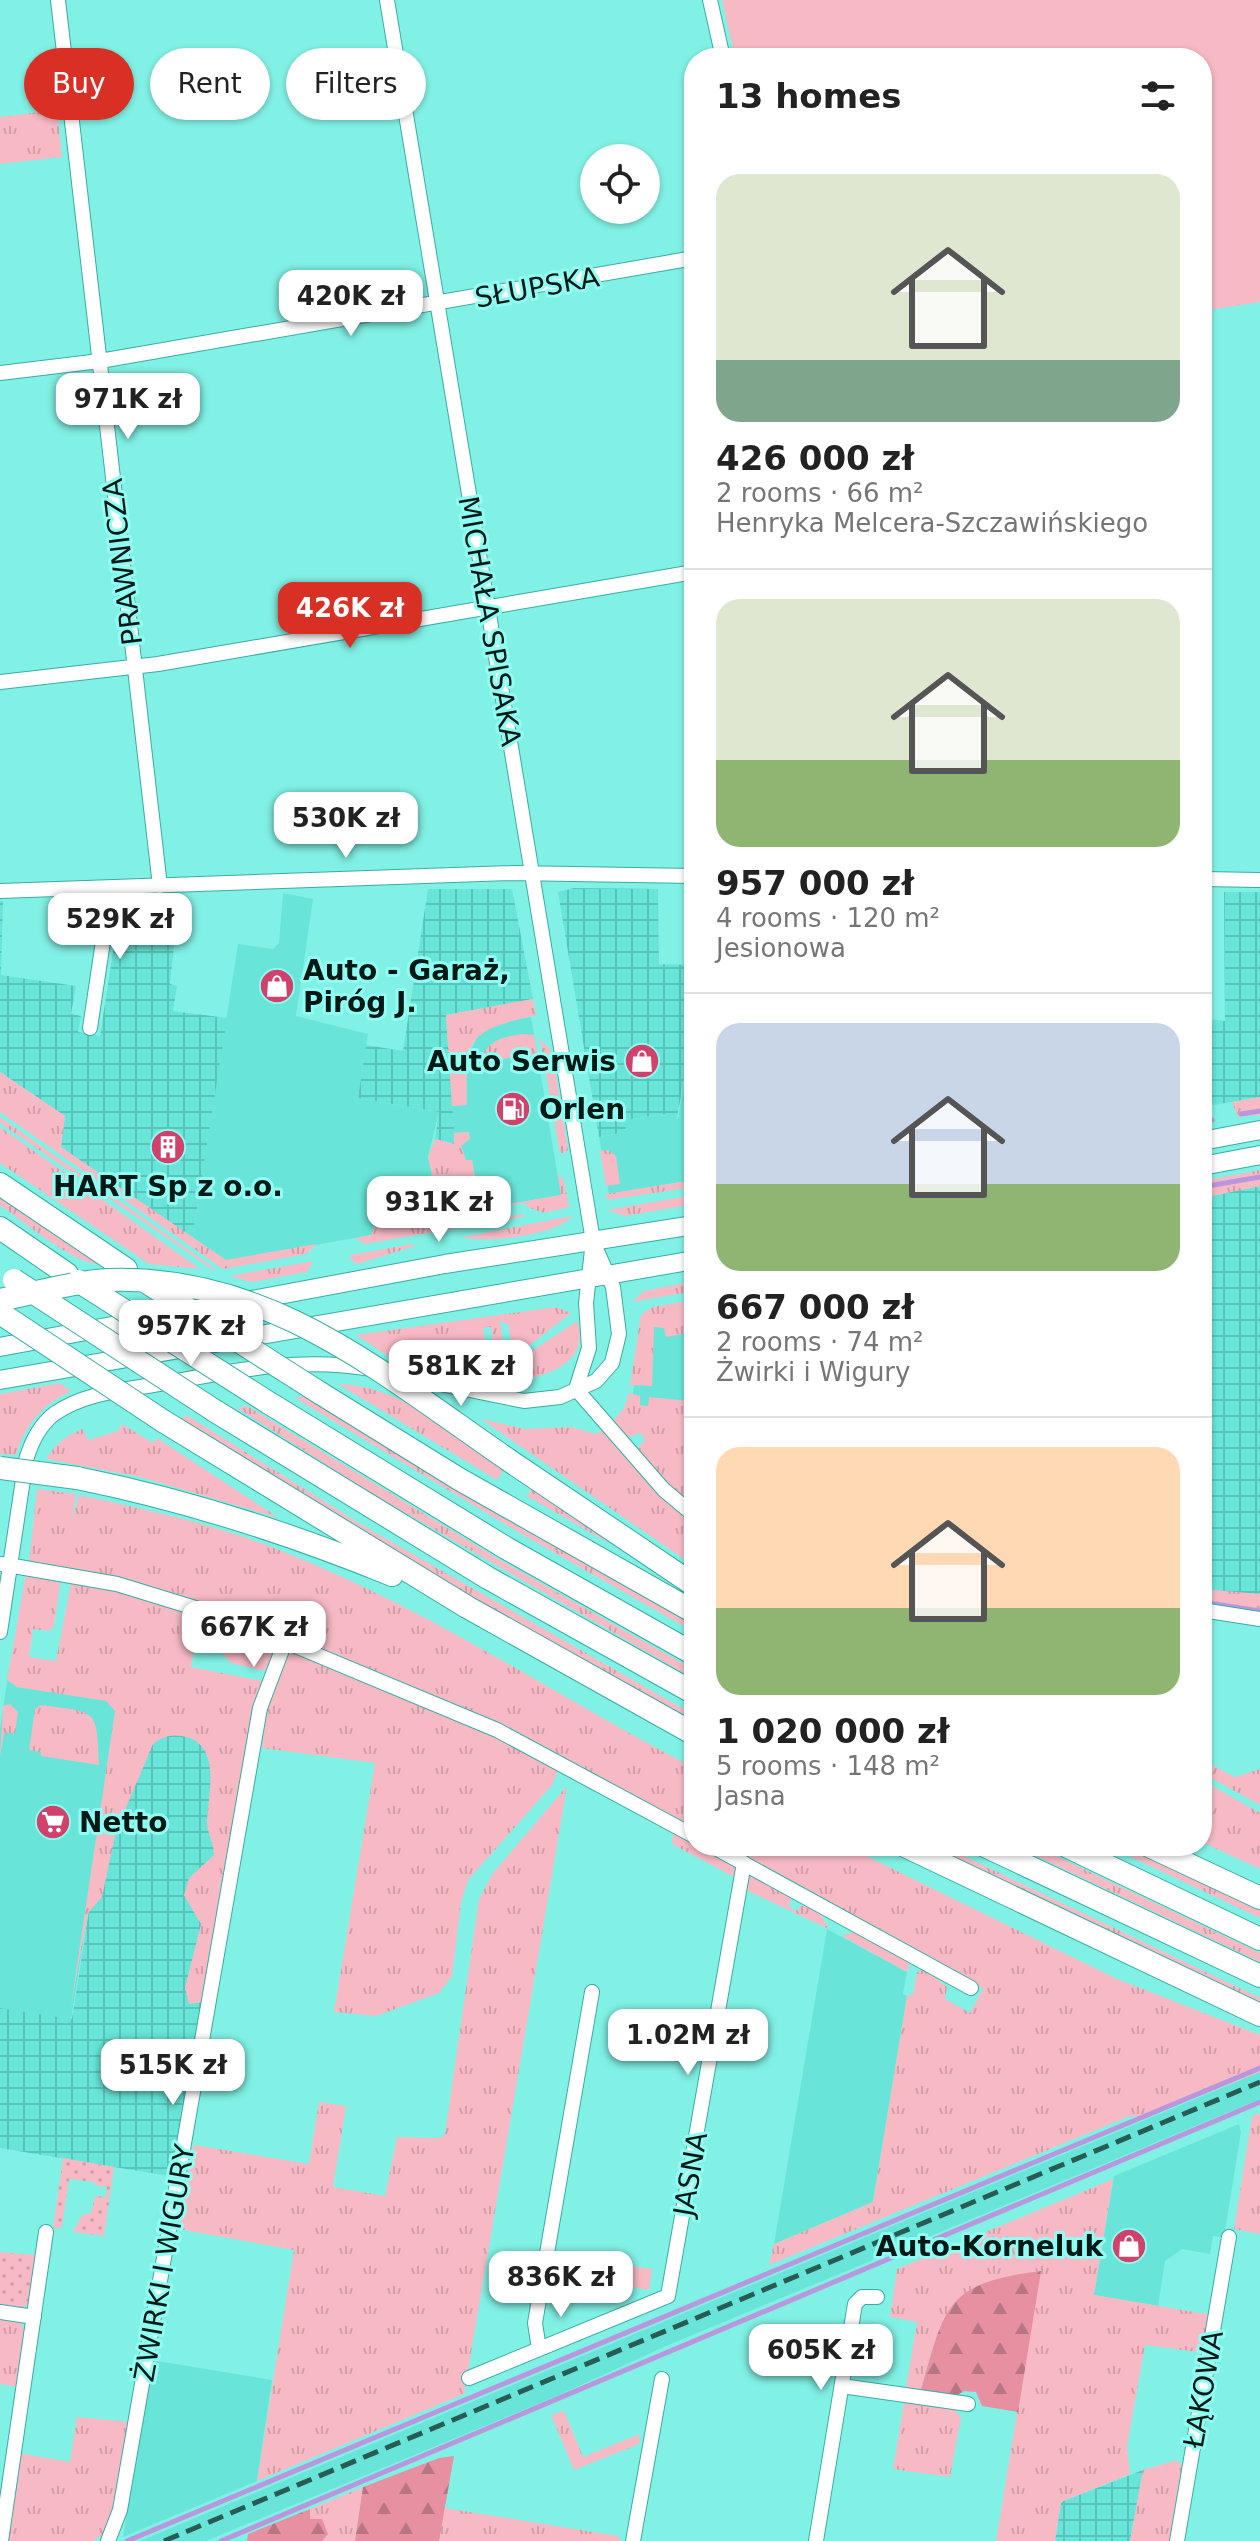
<!DOCTYPE html>
<meta charset="utf-8">
<style>
body{margin:0;font-family:"DejaVu Sans",sans-serif;background:#f6f6f6;color:#222;height:100vh;display:flex;flex-direction:column;font-size:30px;white-space:nowrap}
*{box-sizing:border-box;margin:0}
p{font-size:26px;color:#767676}
.icon{flex:none;width:44px;height:44px;fill:none;stroke:currentColor;stroke-width:2;stroke-linecap:round;stroke-linejoin:round}
.map{position:relative;flex:1;overflow:hidden}
.side{position:absolute;left:684px;top:48px;width:528px;height:1808px;display:flex;flex-direction:column;background:#fff;border-radius:32px;box-shadow:0 2px 6px #0004}
.side>*{flex:none}
.guide{position:absolute;left:24px;top:48px;width:540px;height:72px;display:flex;gap:16px}
.fabs{position:absolute;left:580px;top:144px;display:grid;gap:16px}
.fabs a{display:grid;place-items:center;width:80px;height:80px;border-radius:50%;background:#fff;box-shadow:0 2px 6px #0004;font-size:40px}
.price{position:absolute;translate:-50% -68px;padding:0 18px;border-radius:16px;background:#fff;color:#222;font-size:26px;line-height:52px;filter:drop-shadow(0 2px 4px #0008)}
.price::after{content:'';position:absolute;left:50%;top:48px;width:24px;height:18px;margin-left:-12px;background:inherit;clip-path:polygon(0 0,100% 0,50% 100%)}
.price.current{background:#d93025;color:#fff}
ul{padding:0;list-style:none}
li{display:grid;align-content:center;gap:16px;height:424px;padding:0 32px}
li+li{border-top:2px solid #e0e0e0}
li span{display:grid;place-items:center;height:248px;border-radius:24px;color:#555}
li>.icon{margin-inline-start:auto}
span .icon{width:144px;height:144px;fill:#fffc;stroke-width:1}
li b{font-size:34px}
h2{display:flex;justify-content:space-between;align-items:center;height:96px;padding:0 32px;font-size:34px}
.tag{padding:0 28px;border-radius:36px;background:#fff;box-shadow:0 2px 6px #0004;font-size:28px;line-height:72px}
.tag.current{background:#d93025;color:#fff}
.map>svg:first-child{display:block}
.built{fill:#68e5d8}
.industrial{fill:url(#industrial-grid)}
.grass{fill:url(#grass-tufts)}
.forest{fill:url(#forest-firs)}
.park{fill:#f7bac5}
.garden{fill:url(#garden-dots)}
.lines{fill:none;stroke-linecap:round;stroke-linejoin:round}
.stream{stroke:#b997dd;stroke-width:5}
.minor-casing{stroke:#37ada3;stroke-width:16}
.major-casing{stroke:#37ada3;stroke-width:20}
.highway-casing{stroke:#37ada3;stroke-width:24}
.minor{stroke:#fff;stroke-width:14}
.major{stroke:#fff;stroke-width:18}
.highway{stroke:#fff;stroke-width:22}
.rail{stroke:#295b55;stroke-width:5;stroke-dasharray:16 8;stroke-linecap:butt}
.highway-bridge-casing{stroke:#37ada3;stroke-width:24;stroke-linecap:butt}
.highway-bridge{stroke:#fff;stroke-width:22}
.labels{text-anchor:middle;stroke-width:6;stroke-linejoin:round;paint-order:stroke}
.street-label{font-size:28px;fill:#021916;stroke:#90fef2}
.poi-label{font-size:28px;font-weight:bold;fill:#021916;stroke:#90fef2;text-anchor:start}
</style>
<div class="map">
<svg width="1260" height="2541" viewBox="0 0 1260 2541">
<defs>
<pattern id="industrial-grid" width="8" height="8" patternUnits="userSpaceOnUse" patternTransform="scale(2)"><rect width="8" height="8" fill="#68e5d8"/><path d="M0 4h8M4 0v8" fill="none" stroke="#59c4b9"/></pattern>
<pattern id="grass-tufts" width="24" height="20" patternUnits="userSpaceOnUse" patternTransform="scale(2)"><rect width="24" height="20" fill="#f7bac5"/><path d="M3 7l-1-3M5 7V3M7 7l1-3M15 17l-1-3M17 17v-4M19 17l1-3" fill="none" stroke="#d29fa8"/></pattern>
<pattern id="forest-firs" width="22" height="20" patternUnits="userSpaceOnUse" patternTransform="scale(2)"><rect width="22" height="20" fill="#e690a2"/><path d="M5 1l3.5 6h-7zM16 11l3.5 6h-7z" fill="#b87583"/></pattern>
<pattern id="garden-dots" width="8" height="8" patternUnits="userSpaceOnUse" patternTransform="scale(2)"><rect width="8" height="8" fill="#f7bac5"/><path d="M2 2h.1M6 6h.1" fill="none" stroke="#d29fa8" stroke-width="1.8" stroke-linecap="round"/></pattern>
</defs>
<rect width="100%" height="100%" fill="#82f1e5"/>
<path class="built" d="M 283,893 L 313,899 L 296,1016 L 368,1034 L 358,1098 L 439,1112 L 428,1157 L 432,1173 L 421,1219 L 371,1235 L 226,1261 L 192,1240 L 238,944 L 273,949 L 279,943 Z
M 531,1017 L 561,1195 L 475,1210 L 478,1196 L 472,1160 L 466,1161 L 461,1145 L 469,1132 L 454,1133 L 452,1106 L 466,1105 L 467,1060 L 477,1037 L 497,1023 Z
M 691,1040 L 694,1040 L 694,1180 L 609,1194 L 599,1137 L 625,1132 L 626,1120 L 671,1113 L 678,1119 Z
M 694,1308 L 694,1419 L 630,1410 L 646,1316 Z
M 9,1668 L 123,1687 L 71,2020 L 0,2008 L 0,1729 Z
M 827,1929 L 907,1972 L 903,1994 L 907,1996 L 873,2202 L 774,2244 Z
M 1260,2072 L 1260,2099 L 666,2346 L 557,2396 L 206,2541 L 140,2541 Z
M 1239,2124 L 1241,2132 L 1224,2237 L 1213,2236 L 1210,2254 L 1182,2249 L 1165,2261 L 1158,2306 L 1094,2295 L 1114,2176 Z
M 151,2360 L 272,2380 L 257,2481 L 123,2537 Z"/>
<path class="industrial" d="M 574,888 L 658,889 L 659,964 L 694,965 L 694,1025 L 676,1123 L 673,1122 L 671,1113 L 632,1119 L 627,1121 L 625,1132 L 599,1137 L 558,892 Z
M 428,889 L 512,889 L 533,999 L 446,1015 L 455,1144 L 435,1139 L 439,1112 L 358,1098 L 366,1045 L 403,1051 Z
M 1224,892 L 1260,892 L 1260,1097 L 1202,1107 L 1202,1018 L 1225,1021 Z
M 157,896 L 160,903 L 172,903 L 175,937 L 170,984 L 177,986 L 173,1011 L 227,1018 L 192,1240 L 61,1147 L 65,1116 L 0,1072 L 0,901 L 3,901 L 1,975 L 76,986 L 71,1014 L 81,1016 L 78,1032 L 100,1036 L 120,907 L 129,898 Z
M 1260,1186 L 1260,1604 L 1202,1595 L 1202,1198 Z
M 253,1708 L 175,2177 L 0,2148 L 0,2008 L 72,2019 L 120,1712 Z
M 1143,2470 L 1130,2541 L 1055,2541 L 1061,2502 Z"/>
<path class="grass" d="M 57,110 L 62,157 L 0,164 L 0,117 Z
M 533,999 L 536,1015 C 469,1031 465,1035 467,1105 L 452,1106 L 446,1015 Z
M 522,1034 L 534,1035 L 539,1062 L 533,1062 L 530,1052 L 519,1055 L 519,1066 L 516,1057 L 502,1059 L 503,1068 L 486,1071 L 481,1060 C 488,1040 502,1037 522,1034 Z
M 540,1038 L 552,1052 L 568,1150 L 560,1154 Z
M 0,1072 L 65,1116 L 61,1147 L 226,1260 L 316,1244 L 307,1254 L 223,1269 L 0,1112 Z
M 1260,1097 L 1260,1115 L 1238,1117 L 1232,1102 Z
M 0,1117 L 214,1268 L 213,1270 L 0,1123 Z
M 0,1127 L 200,1269 L 149,1264 L 0,1163 Z
M 469,1132 L 470,1139 L 461,1146 L 466,1160 L 472,1160 L 478,1196 L 476,1210 L 561,1195 L 558,1174 L 564,1180 L 569,1207 L 544,1213 L 527,1207 L 526,1203 L 489,1209 L 491,1219 L 524,1214 L 522,1217 L 365,1244 L 355,1238 L 371,1235 L 379,1216 L 421,1219 L 432,1174 L 428,1157 L 435,1139 L 454,1144 L 454,1133 Z
M 608,1150 L 616,1156 L 620,1184 L 606,1186 L 600,1151 Z
M 1260,1170 L 1260,1186 L 1202,1198 L 1202,1181 Z
M 694,1180 L 694,1187 L 607,1200 L 606,1194 Z
M 0,1195 L 101,1264 C 76,1266 23,1221 0,1205 Z
M 694,1195 L 694,1204 L 625,1216 L 607,1210 Z
M 572,1216 C 559,1235 482,1244 463,1237 Z
M 412,1244 L 415,1246 L 357,1264 L 350,1259 L 351,1255 Z
M 313,1261 L 307,1272 L 251,1282 L 230,1276 Z
M 694,1281 L 694,1291 L 632,1302 L 644,1291 Z
M 694,1300 L 694,1332 L 666,1337 L 664,1328 L 654,1327 L 652,1386 L 630,1385 L 641,1315 L 652,1307 Z
M 556,1307 L 571,1313 L 522,1351 L 513,1353 L 508,1324 L 500,1321 L 506,1362 L 493,1345 L 491,1327 L 483,1328 L 485,1340 L 476,1342 L 477,1348 L 486,1347 L 500,1366 L 488,1372 L 457,1363 L 455,1366 L 431,1361 L 430,1364 L 399,1363 L 356,1335 Z
M 577,1321 C 591,1360 550,1376 519,1380 L 509,1366 Z
M 60,1383 L 71,1391 C 42,1405 25,1424 16,1455 L 0,1454 L 0,1394 Z
M 338,1384 C 401,1385 454,1435 504,1469 L 497,1480 Z
M 629,1393 L 640,1396 L 640,1405 L 648,1406 L 649,1397 L 689,1401 L 691,1411 L 694,1411 L 694,1507 L 669,1486 L 639,1453 L 638,1448 L 645,1439 L 640,1433 L 627,1438 L 612,1422 L 624,1408 Z
M 305,1396 L 694,1623 L 694,1632 L 518,1532 L 295,1398 Z
M 247,1406 L 500,1560 L 694,1670 L 694,1679 L 371,1493 L 237,1408 Z
M 188,1416 L 362,1525 L 694,1715 L 694,1725 L 435,1578 L 179,1418 Z
M 481,1419 L 525,1429 L 571,1427 L 596,1434 L 602,1430 L 656,1491 L 694,1522 L 694,1566 Z
M 122,1424 L 153,1443 L 157,1438 L 279,1518 L 140,1477 L 46,1459 C 56,1444 65,1436 83,1429 L 88,1440 L 118,1431 Z
M 532,1488 L 608,1540 L 607,1542 L 527,1496 Z
M 37,1489 L 76,1494 L 72,1520 L 79,1495 C 149,1510 218,1525 284,1552 C 429,1609 557,1697 694,1768 L 694,1829 L 524,1737 L 379,1673 L 164,1590 L 29,1563 Z
M 26,1574 L 59,1581 L 60,1584 L 54,1626 L 49,1631 L 33,1629 L 29,1657 L 56,1661 L 71,1583 L 129,1593 L 202,1615 L 277,1648 L 264,1671 L 231,1663 L 222,1653 L 222,1643 L 196,1639 L 191,1667 L 263,1681 L 252,1708 L 204,2002 L 189,2004 L 185,1988 L 201,1924 L 184,1895 L 189,1878 L 214,1855 C 214,1843 208,1835 207,1824 C 207,1796 224,1743 182,1736 C 171,1734 161,1737 153,1744 L 116,1831 L 102,1897 L 88,1913 L 71,2006 L 115,1711 L 106,1701 L 17,1687 L 7,1680 Z
M 1202,1589 L 1260,1594 L 1260,1614 L 1202,1606 Z
M 288,1651 L 475,1725 L 558,1771 L 552,1785 L 468,1880 L 461,1902 L 452,1976 L 439,1993 L 376,2016 L 334,2012 L 375,1763 L 262,1748 L 268,1696 Z
M 10,1704 L 18,1712 L 15,1733 L 4,1733 L 0,1756 L 3,1706 Z
M 41,1705 C 97,1713 97,1707 99,1765 L 41,1756 L 41,1752 L 29,1750 L 35,1709 Z
M 1202,1760 L 1235,1777 L 1260,1769 L 1260,1805 L 1202,1773 Z
M 1202,1780 L 1260,1813 L 1260,1869 L 1202,1842 Z
M 567,1786 L 464,2394 L 257,2481 L 294,2250 L 179,2229 L 194,2145 L 309,2164 L 319,2102 L 346,2106 L 333,2187 L 385,2196 L 397,2137 L 440,2138 L 445,2134 L 479,1899 L 493,1873 Z
M 673,1832 L 736,1865 L 736,1878 L 672,1844 Z
M 725,1846 L 846,1846 L 1117,1979 L 1260,2035 L 1260,2072 L 1147,2117 L 1130,2116 L 769,2265 L 774,2244 L 873,2202 L 907,1996 L 913,1994 L 917,1972 L 925,1969 L 947,1987 L 945,1999 L 970,2013 L 983,1988 Z
M 926,1846 L 943,1846 L 1260,1998 L 1260,2005 Z
M 1015,1846 L 1035,1846 L 1260,1953 L 1260,1962 Z
M 1108,1846 L 1127,1846 L 1260,1909 L 1260,1918 Z
M 753,1875 L 791,1898 L 789,1906 L 796,1911 L 805,1903 L 818,1909 L 829,1929 L 748,1891 L 748,1877 Z
M 856,1931 L 910,1962 L 907,1972 L 842,1936 Z
M 1260,2113 L 1260,2234 L 1234,2229 L 1252,2116 Z
M 1113,2179 L 1094,2295 L 1212,2315 L 1205,2353 L 1145,2345 L 1127,2446 L 1130,2474 L 1061,2502 L 1055,2541 L 996,2541 L 1040,2272 L 932,2350 L 921,2390 L 906,2388 L 917,2322 L 890,2317 L 897,2269 Z
M 0,2318 L 20,2322 L 24,2328 L 18,2387 L 0,2384 Z
M 904,2402 L 954,2409 L 961,2417 L 950,2477 L 893,2469 Z
M 564,2411 L 583,2457 L 640,2434 L 639,2444 L 574,2470 L 551,2415 Z
M 77,2417 L 132,2422 L 110,2522 L 104,2534 L 93,2541 L 6,2541 L 19,2453 L 70,2462 Z
M 1177,2460 L 1184,2468 L 1171,2541 L 1130,2541 L 1143,2470 Z
M 363,2487 L 355,2541 L 322,2541 L 328,2533 L 310,2519 L 310,2509 Z
M 444,2508 L 618,2536 L 621,2541 L 439,2541 Z"/>
<path class="forest" d="M 1041,2271 L 1018,2412 L 982,2406 L 976,2392 L 964,2391 L 956,2396 L 921,2390 C 945,2306 945,2283 1041,2271 Z
M 454,2456 L 439,2541 L 355,2541 L 363,2487 L 439,2458 Z
M 310,2509 L 310,2519 L 322,2519 L 328,2534 L 322,2541 L 247,2541 L 248,2534 Z"/>
<path class="park" d="M 722,0 L 1260,0 L 1260,302 L 1202,311 L 1202,58 L 735,58 Z
M 625,2265 L 652,2269 L 649,2290 L 622,2285 Z"/>
<path class="garden" d="M 63,2158 L 114,2167 L 104,2236 L 73,2232 L 82,2215 L 91,2213 L 95,2196 L 106,2197 L 107,2187 L 95,2185 L 95,2182 L 69,2179 L 62,2225 L 59,2229 L 53,2228 Z
M 0,2252 L 36,2255 L 28,2304 L 20,2310 L 0,2306 Z"/>
<g class="lines">
<path class="stream" d="M 1241,1114 L 1260,1111
M 1202,1122 L 1212,1120
M 1202,1187 L 1260,1177
M 1202,1602 L 1260,1611
M 127,2541 L 1260,2068
M 221,2541 L 1260,2102"/>
<g class="minor-casing">
<path id="minor" d="M 58,0 L 160,886
M 387,0 L 593,1241 L 586,1303 L 589,1348 L 576,1389
M 710,0 L 723,58
M 0,373 L 100,361 L 694,258
M 0,682 L 158,664 L 694,572
M 1202,879 L 1260,880
M 0,891 L 513,873 L 694,876
M 90,1028 L 111,888
M 391,1374 L 524,1401 L 560,1397 L 596,1381 L 612,1363 L 619,1334 L 613,1287 L 593,1242
M 576,1389 L 664,1490 L 694,1515
M 2,1564 L 117,1584 L 231,1619 L 497,1730 L 694,1836
M 1202,1610 L 1260,1619
M 0,1632 L 26,1460 C 31,1443 40,1425 54,1414 C 84,1393 124,1390 159,1384 C 229,1372 299,1356 371,1369
M 712,1846 L 971,1988
M 0,2312 L 34,2317
M 539,2349 L 535,2323 L 592,1992
M 469,2378 L 668,2296 L 744,1863
M 842,2386 L 968,2404
M 1,2541 L 46,2232
M 108,2541 L 120,2510 L 260,1708 L 285,1642
M 633,2541 L 662,2379
M 816,2541 L 855,2304 L 862,2297 L 877,2297
M 1177,2541 L 1229,2237"/>
</g>
<g class="major-casing">
<path id="major" d="M 1202,1141 L 1260,1130
M 1202,1166 L 1260,1155
M 0,1347 L 445,1264 L 694,1225
M 0,1380 L 694,1260"/>
</g>
<g class="highway-casing">
<path id="highway" d="M 0,1184 L 126,1269
M 0,1228 L 67,1274
M 320,1393 L 459,1479 L 694,1612
M 269,1403 L 506,1548 L 694,1654
M 215,1411 L 488,1578 L 694,1693
M 163,1421 L 467,1607 L 694,1734
M 510,1461 L 694,1585
M 77,1478 C 186,1500 289,1533 392,1575
M 905,1846 L 1260,2015
M 985,1846 L 1260,1976
M 1066,1846 L 1260,1939
M 1149,1846 L 1260,1898"/>
</g>
<use href="#minor" class="minor"/>
<use href="#major" class="major"/>
<use href="#highway" class="highway"/>
<path class="rail" d="M 164,2541 L 1260,2082"/>
<g class="highway-bridge-casing">
<path id="highway-bridge" d="M 14,1280 L 215,1411
M 78,1281 L 269,1403
M 146,1282 L 320,1393
M 0,1300 C 35,1293 72,1282 108,1280 C 270,1274 384,1375 510,1461
M 0,1313 L 163,1421
M 0,1468 L 77,1478"/>
</g>
<use href="#highway-bridge" class="highway-bridge"/>
</g>
<defs>
<g id="shop-disc" transform="scale(1.8)"><circle r="9.5" fill="#d0426c" stroke="#90fef2"/><path d="M-5-2.5h2.3a2.7 3.5 0 0 1 5.4 0H5L5.5 6h-11ZM-1.5-2.5h3a1.5 2.3 0 0 0-3 0Z" fill="#fff"/></g>
<g id="fuel-disc" transform="scale(1.8)"><circle r="9.5" fill="#d0426c" stroke="#90fef2"/><path d="M-5.5-6h7V0h2V4h1.3V-2.5L3-4.5l.8-.8L6-3V5H2.5V1h-1V6h-7ZM-4.2-4.7v3.2H.2V-4.7Z" fill="#fff"/></g>
<g id="building-disc" transform="scale(1.8)"><circle r="9.5" fill="#d0426c" stroke="#90fef2"/><path d="M-4-6H4V6H1V3H-1V6H-4ZM-2.5-4.3h1.7v1.8h-1.7ZM.8-4.3h1.7v1.8H.8ZM-2.5-1h1.7V.8h-1.7ZM.8-1h1.7V.8H.8Z" fill="#fff"/></g>
<g id="supermarket-disc" transform="scale(1.8)"><circle r="9.5" fill="#d0426c" stroke="#90fef2"/><path d="M-6-5.5h2.5l.6 2H6L4.5 2H-2.5L-4.4-4H-6ZM-1.5 3.2a1.3 1.3 0 1 0 .1 0ZM3 3.2a1.3 1.3 0 1 0 .1 0Z" fill="#fff"/></g>
</defs>
<g fill-rule="evenodd">
<use href="#shop-disc" x="277" y="986"/>
<use href="#shop-disc" x="642" y="1061"/>
<use href="#fuel-disc" x="513" y="1109"/>
<use href="#building-disc" x="168" y="1147"/>
<use href="#supermarket-disc" x="53" y="1822"/>
<use href="#shop-disc" x="1129" y="2246"/>
</g>
<g class="labels">
<g class="street-label">
<text transform="translate(537 287) rotate(-10)" y="10">SŁUPSKA</text>
<text transform="translate(122 562) rotate(-97)" y="10">PRAWNICZA</text>
<text transform="translate(490 621) rotate(80)" y="10">MICHAŁA SPISAKA</text>
<text transform="translate(690 2174) rotate(-80)" y="10">JASNA</text>
<text transform="translate(164 2263) rotate(-80)" y="10">ŻWIRKI I WIGURY</text>
<text transform="translate(1203 2389) rotate(-80)" y="10">ŁĄKOWA</text>
</g>
<g class="poi-label">
<text x="303" y="980">Auto - Garaż,<tspan x="303" dy="32">Piróg J.</tspan></text>
<text x="616" y="1071" text-anchor="end">Auto Serwis</text>
<text x="539" y="1119">Orlen</text>
<text x="168" y="1196" text-anchor="middle">HART Sp z o.o.</text>
<text x="79" y="1832">Netto</text>
<text x="1103" y="2256" text-anchor="end">Auto-Korneluk</text>
</g>
</g>
</svg>
<div class="fabs">
<a><svg class="icon" aria-label="locate" viewBox="0 0 24 24"><circle cx="12" cy="12" r="6"/><path d="M12 2v4M12 18v4M2 12h4M18 12h4"/></svg></a>
</div>
<b class="price" style="left:351px;top:338px">420K zł</b>
<b class="price" style="left:128px;top:441px">971K zł</b>
<b class="price current" style="left:350px;top:650px">426K zł</b>
<b class="price" style="left:346px;top:860px">530K zł</b>
<b class="price" style="left:120px;top:961px">529K zł</b>
<b class="price" style="left:439px;top:1244px">931K zł</b>
<b class="price" style="left:191px;top:1368px">957K zł</b>
<b class="price" style="left:461px;top:1408px">581K zł</b>
<b class="price" style="left:254px;top:1669px">667K zł</b>
<b class="price" style="left:688px;top:2077px">1.02M zł</b>
<b class="price" style="left:173px;top:2107px">515K zł</b>
<b class="price" style="left:561px;top:2319px">836K zł</b>
<b class="price" style="left:821px;top:2392px">605K zł</b>
<div class="guide">
<a class="tag current">Buy</a>
<a class="tag">Rent</a>
<a class="tag">Filters</a>
</div>
<section class="side">
<h2>13 homes<svg class="icon" aria-label="filters" viewBox="0 0 24 24"><path d="M4 7h16M4 17h16"/><circle cx="9" cy="7" r="2"/><circle cx="15" cy="17" r="2"/></svg></h2>
<ul>
<li><span style="background:linear-gradient(#dfe7d0 75%,#7fa58c 0)"><svg class="icon" aria-label="home" viewBox="0 0 24 24"><path d="M3 11l9-7 9 7M6 9v11h12V9"/></svg></span><div><b>426 000 zł</b><p>2 rooms · 66 m²</p><p>Henryka Melcera-Szczawińskiego</p></div></li>
<li><span style="background:linear-gradient(#dfe7d0 65%,#8fb573 0)"><svg class="icon" aria-label="home" viewBox="0 0 24 24"><path d="M3 11l9-7 9 7M6 9v11h12V9"/></svg></span><div><b>957 000 zł</b><p>4 rooms · 120 m²</p><p>Jesionowa</p></div></li>
<li><span style="background:linear-gradient(#c9d6e8 65%,#8fb573 0)"><svg class="icon" aria-label="home" viewBox="0 0 24 24"><path d="M3 11l9-7 9 7M6 9v11h12V9"/></svg></span><div><b>667 000 zł</b><p>2 rooms · 74 m²</p><p>Żwirki i Wigury</p></div></li>
<li><span style="background:linear-gradient(#ffd9b3 65%,#8fb573 0)"><svg class="icon" aria-label="home" viewBox="0 0 24 24"><path d="M3 11l9-7 9 7M6 9v11h12V9"/></svg></span><div><b>1 020 000 zł</b><p>5 rooms · 148 m²</p><p>Jasna</p></div></li>
</ul>
</section>
</div>
